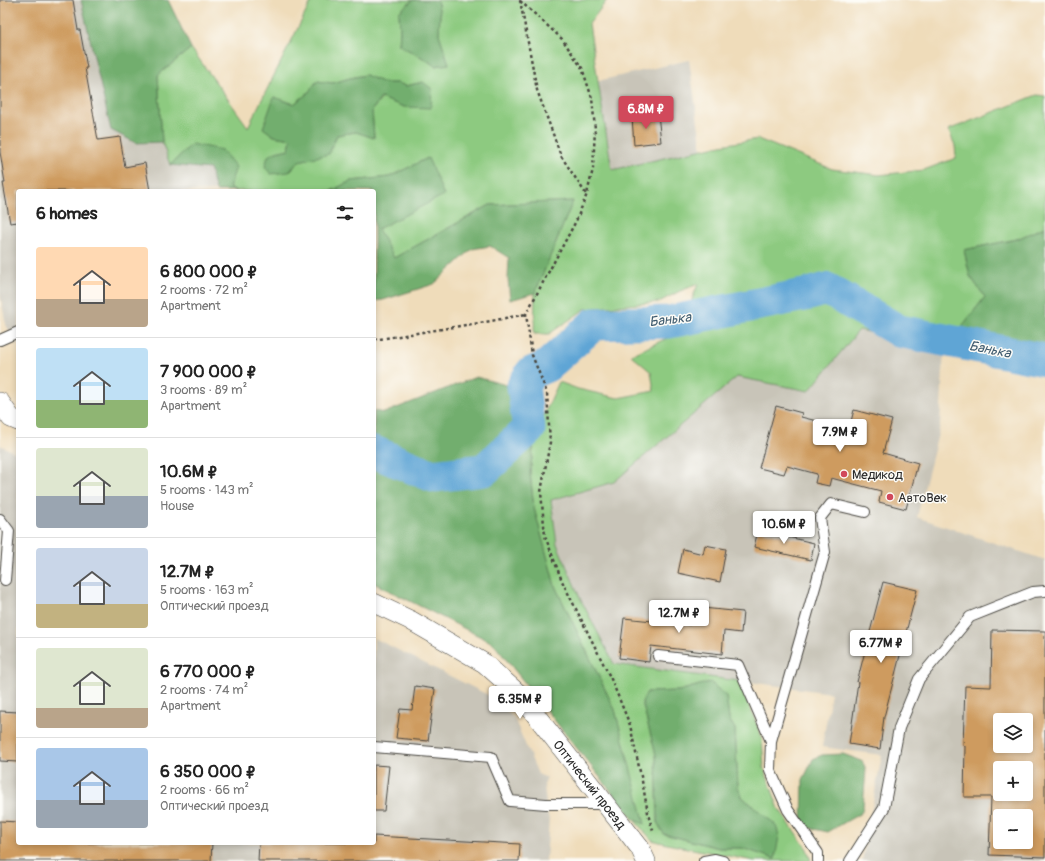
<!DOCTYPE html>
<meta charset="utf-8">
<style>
body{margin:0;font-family:Pangolin,sans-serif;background:#f6f6f6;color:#222;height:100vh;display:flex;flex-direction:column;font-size:15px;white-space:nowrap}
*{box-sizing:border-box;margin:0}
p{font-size:13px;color:#767676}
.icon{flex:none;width:22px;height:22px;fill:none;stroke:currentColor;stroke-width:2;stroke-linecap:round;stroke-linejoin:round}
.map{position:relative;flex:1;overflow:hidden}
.sheet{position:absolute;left:16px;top:189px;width:360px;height:656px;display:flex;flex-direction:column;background:#fff;border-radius:4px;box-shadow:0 2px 6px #0003}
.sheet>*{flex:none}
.buttons{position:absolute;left:993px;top:713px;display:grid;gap:8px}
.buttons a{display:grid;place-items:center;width:40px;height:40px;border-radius:4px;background:#fff;box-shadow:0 2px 6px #0003;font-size:20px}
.price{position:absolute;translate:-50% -34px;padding:0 9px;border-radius:4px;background:#fff;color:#222;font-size:13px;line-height:26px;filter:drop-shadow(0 1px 2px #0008)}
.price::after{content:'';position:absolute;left:50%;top:24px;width:12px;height:9px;margin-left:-6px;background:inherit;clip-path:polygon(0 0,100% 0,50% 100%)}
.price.active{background:#d1495b;color:#fff}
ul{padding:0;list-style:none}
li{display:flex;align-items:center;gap:12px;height:100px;padding:0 20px}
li+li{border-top:1px solid #e0e0e0}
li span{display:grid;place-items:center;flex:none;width:112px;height:80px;border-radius:4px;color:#555}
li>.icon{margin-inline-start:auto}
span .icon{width:48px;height:48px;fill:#fffc;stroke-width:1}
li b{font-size:17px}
h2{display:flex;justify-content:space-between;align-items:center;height:48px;padding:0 20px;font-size:17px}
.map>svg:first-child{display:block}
.industrial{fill:#c8c4b8;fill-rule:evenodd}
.green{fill:#8dca80;stroke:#5c7a56;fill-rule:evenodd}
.forest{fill:#72ae6e;stroke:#4e6c4c}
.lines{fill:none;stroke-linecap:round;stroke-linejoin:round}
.river{stroke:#5fa5d5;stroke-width:33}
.building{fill:#ce9b5e;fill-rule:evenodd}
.lane-casing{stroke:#484640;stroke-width:12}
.street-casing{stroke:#484640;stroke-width:20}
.path{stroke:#484640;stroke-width:2.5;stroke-dasharray:3 3;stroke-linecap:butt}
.lane{stroke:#fff;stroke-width:10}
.street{stroke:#fff;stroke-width:19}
.poi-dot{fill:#d1495b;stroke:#fdfcf7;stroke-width:1.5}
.labels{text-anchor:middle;stroke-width:3;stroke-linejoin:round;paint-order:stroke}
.poi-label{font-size:13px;fill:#2b2b2b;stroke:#fdfcf7;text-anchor:start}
.street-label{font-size:13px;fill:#2b2b2b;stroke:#fdfcf7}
.water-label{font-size:14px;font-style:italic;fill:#405c6f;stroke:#fdfcf7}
</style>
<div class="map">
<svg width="1045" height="861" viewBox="0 0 1045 861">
<rect width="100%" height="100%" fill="#fdfcf7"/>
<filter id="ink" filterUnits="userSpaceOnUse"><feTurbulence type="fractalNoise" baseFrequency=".025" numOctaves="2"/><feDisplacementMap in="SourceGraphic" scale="8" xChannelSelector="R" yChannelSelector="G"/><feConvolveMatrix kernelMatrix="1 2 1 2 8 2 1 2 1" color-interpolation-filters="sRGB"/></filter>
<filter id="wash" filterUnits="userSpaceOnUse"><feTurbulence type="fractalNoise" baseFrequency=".012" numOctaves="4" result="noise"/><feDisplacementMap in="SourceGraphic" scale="16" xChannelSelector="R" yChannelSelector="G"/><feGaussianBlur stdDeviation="0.9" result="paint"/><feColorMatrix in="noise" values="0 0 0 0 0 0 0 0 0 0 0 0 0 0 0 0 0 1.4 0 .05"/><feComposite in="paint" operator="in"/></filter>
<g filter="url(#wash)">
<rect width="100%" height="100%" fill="#efdcba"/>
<path class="industrial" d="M 0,0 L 81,0 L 111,130 L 136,143 L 162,142 L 170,165 L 210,169 L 216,191 L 18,191 L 18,346 L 6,325 L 0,294 Z
M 689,60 L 702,150 L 612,170 L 598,81 Z
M 859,330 L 944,349 L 940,426 L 917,517 L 1045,560 L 1045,861 L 862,861 L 882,755 L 822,747 L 831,693 L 614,664 L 580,598 L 557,544 L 551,500 L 614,482 L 737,377 L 809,391 ZM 1000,720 L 1026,720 L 1026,746 L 1000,746 ZM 1000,768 L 1026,768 L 1026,794 L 1000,794 ZM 1000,816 L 1026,816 L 1026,842 L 1000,842 Z
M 0,445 L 18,454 L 18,843 L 374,843 L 374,638 L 490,696 L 514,718 L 538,774 L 547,778 L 544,785 L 546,804 L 549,820 L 546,861 L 0,861 Z"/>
<path class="green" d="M 312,0 L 417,0 L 413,0 L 399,12 L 400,31 L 399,45 L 425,59 L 435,66 L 449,64 L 439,34 L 440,14 L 437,0 L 607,0 L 589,24 L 612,170 L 721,145 L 758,139 L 832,169 L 879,175 L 924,170 L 956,158 L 955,145 L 948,130 L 1037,95 L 1045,96 L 1045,228 L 1042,228 L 1017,239 L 964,250 L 970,276 L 985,297 L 944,349 L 859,330 L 809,391 L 737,377 L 614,482 L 551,500 L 557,544 L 580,598 L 614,664 L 739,681 L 762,737 L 764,768 L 779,809 L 807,849 L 811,861 L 754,861 L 667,844 L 652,840 L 634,820 L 644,823 L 615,710 L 555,586 L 534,508 L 530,473 L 535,434 L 559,382 L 578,389 L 618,398 L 654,391 L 651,372 L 631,355 L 680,332 L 698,284 L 680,291 L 659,302 L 585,309 L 549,334 L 534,334 L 535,293 L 573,201 L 490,205 L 394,258 L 378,230 L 428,158 L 389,177 L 351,181 L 331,191 L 237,191 L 229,188 L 192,144 L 170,165 L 162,142 L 158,75 L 191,48 L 248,127 ZM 365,75 L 384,83 L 398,83 L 406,86 L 423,82 L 404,107 L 382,98 L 372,110 L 374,138 L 356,132 L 337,135 L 328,154 L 299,161 L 289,172 L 276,152 L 289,149 L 291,139 L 274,136 L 264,128 L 274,97 L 294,104 L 308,93 L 317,81 L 333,83 L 350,78 ZM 710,682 L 726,696 L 729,719 L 735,729 L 738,787 L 742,797 L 776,825 L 775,859 L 742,848 L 719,848 L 664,834 L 658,824 L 656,755 L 642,702 L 647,692 L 679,691 Z"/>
<path class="forest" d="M 81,0 L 168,0 L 191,48 L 158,75 L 162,142 L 136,143 L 111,130 Z
M 413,0 L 437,0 L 440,14 L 439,34 L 449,64 L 435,66 L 425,59 L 399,45 L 400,31 L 399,12 Z
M 366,75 L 384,83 L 398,83 L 406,86 L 423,82 L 432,89 L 431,108 L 404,107 L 381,98 L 372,110 L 374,138 L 356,132 L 337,135 L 329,154 L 299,161 L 289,172 L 271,174 L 265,167 L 268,156 L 276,152 L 289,149 L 291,139 L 274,136 L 263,128 L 274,97 L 294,104 L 308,93 L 317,81 L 333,83 L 350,78 Z
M 192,144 L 222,150 L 236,167 L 229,188 L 237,191 L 216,191 L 210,169 L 170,165 Z
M 428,158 L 444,195 L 378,229 L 394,258 L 490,205 L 573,201 L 535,293 L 510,300 L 508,279 L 509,258 L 490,246 L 472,249 L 434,284 L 383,300 L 374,301 L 374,191 L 331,191 L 351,181 L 389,177 Z
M 1042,228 L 1045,228 L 1045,370 L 1017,367 L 944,349 L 985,297 L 970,276 L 964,250 L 1017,239 Z
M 476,377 L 514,387 L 535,434 L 530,473 L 534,508 L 555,586 L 615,710 L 645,824 L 634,820 L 493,643 L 374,583 L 374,411 L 384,413 Z
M 710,682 L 726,696 L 729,719 L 735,729 L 738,787 L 742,797 L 776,825 L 779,836 L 775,859 L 742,848 L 719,848 L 664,834 L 658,824 L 656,755 L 642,702 L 647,692 L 679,691 Z
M 843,754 L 862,761 L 866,769 L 863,807 L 861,813 L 828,832 L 809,828 L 802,822 L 803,780 L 813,759 L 822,755 Z"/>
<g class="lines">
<path class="river" d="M 374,452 L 433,476 L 484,470 L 529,429 L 523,386 L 531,373 L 547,366 L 594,324 L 669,322 L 809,294 L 827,289 L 899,331 L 1045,360"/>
</g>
<g id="blocks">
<path class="building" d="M 0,0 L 73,0 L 78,30 L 80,30 L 87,68 L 85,68 L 98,140 L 120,137 L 125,167 L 145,163 L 150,191 L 18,191 L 18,222 L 10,223 L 3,183 L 5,183 L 0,152 Z
M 658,114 L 661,142 L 634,145 L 632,117 Z
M 776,406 L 802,413 L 801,417 L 849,429 L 854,410 L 892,420 L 883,453 L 918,463 L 906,509 L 879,502 L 881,491 L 831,478 L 829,486 L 815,483 L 817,474 L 787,466 L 784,474 L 759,468 Z
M 758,530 L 814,543 L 811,560 L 754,547 Z
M 705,545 L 726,549 L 720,582 L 678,573 L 683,549 L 703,554 Z
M 883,582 L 917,590 L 884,717 L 880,749 L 849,744 L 858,682 L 857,682 Z
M 692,607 L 743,612 L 741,633 L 724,631 L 722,654 L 651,646 L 649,662 L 619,658 L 624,618 L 690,625 Z
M 992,630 L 1045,631 L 1045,857 L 989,855 L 991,797 L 964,797 L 965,746 L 963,746 L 965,686 L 991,687 ZM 1000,720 L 1026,720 L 1026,746 L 1000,746 ZM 1000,768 L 1026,768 L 1026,794 L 1000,794 ZM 1000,816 L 1026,816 L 1026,842 L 1000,842 Z
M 415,686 L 435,689 L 428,741 L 396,738 L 400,709 L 412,710 Z
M 0,711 L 18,712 L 18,762 L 0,761 Z
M 374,765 L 389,766 L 384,811 L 374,811 Z
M 0,821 L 18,822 L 18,843 L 212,843 L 211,861 L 0,861 Z
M 374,836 L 520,844 L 519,861 L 258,861 L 259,843 L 374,843 Z"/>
</g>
</g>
<g filter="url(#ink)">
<use href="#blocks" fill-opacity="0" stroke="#484640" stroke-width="1"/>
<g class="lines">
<g class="lane-casing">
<path id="lane" d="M 0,340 L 18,332
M 0,519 L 9,531 L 5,580
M 658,656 L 738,665 L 771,741 L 770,770 L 788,810 L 818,853 L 818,861
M 771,741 L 825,552 L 820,518 L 831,504 L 865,512
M 374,747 L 491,757 L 510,801 L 546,804 L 605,804
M 704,861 L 715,859 L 723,861
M 850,861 L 884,808 L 899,728 L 919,679 L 970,617 L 1033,592 L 1045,591"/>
</g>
<g class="street-casing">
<g id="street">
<path d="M 0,402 L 11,418 L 18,421"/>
<path id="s1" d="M 374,603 L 410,620 L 484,663 L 520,695 L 640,848 L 646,861"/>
</g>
</g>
<path class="path" d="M 520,0 L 537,90 L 561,156 L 586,194
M 520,1 L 537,16 L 562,39 L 582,68 L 592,98 L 595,129 L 593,169 L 587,194 L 576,221 L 526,314 L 532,355 L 547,393 L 550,442 L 541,492 L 545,536 L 562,581 L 611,679 L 630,725 L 642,781 L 649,818 L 654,833
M 374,340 L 491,321 L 526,314"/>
<use href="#lane" class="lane"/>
<use href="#street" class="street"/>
</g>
</g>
<g class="poi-dot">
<circle cx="844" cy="474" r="4"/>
<circle cx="890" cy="497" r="4"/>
</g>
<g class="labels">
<g class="poi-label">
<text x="852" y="479">Медикод</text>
<text x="898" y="502">АвтоВек</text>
</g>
<g class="street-label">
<text dy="5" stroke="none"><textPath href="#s1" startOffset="287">Оптический проезд</textPath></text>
</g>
<g class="water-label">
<text transform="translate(670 319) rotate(-7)" y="5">Банька</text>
<text transform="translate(990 349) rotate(11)" y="5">Банька</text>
</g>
</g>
</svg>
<div class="buttons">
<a><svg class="icon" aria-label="layers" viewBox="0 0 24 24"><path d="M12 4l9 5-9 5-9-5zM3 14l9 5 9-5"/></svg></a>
<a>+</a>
<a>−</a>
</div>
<b class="price active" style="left:646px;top:130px">6.8M ₽</b>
<b class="price" style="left:840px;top:453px">7.9M ₽</b>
<b class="price" style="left:784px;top:545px">10.6M ₽</b>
<b class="price" style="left:679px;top:634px">12.7M ₽</b>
<b class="price" style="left:881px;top:664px">6.77M ₽</b>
<b class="price" style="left:520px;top:720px">6.35M ₽</b>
<section class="sheet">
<h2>6 homes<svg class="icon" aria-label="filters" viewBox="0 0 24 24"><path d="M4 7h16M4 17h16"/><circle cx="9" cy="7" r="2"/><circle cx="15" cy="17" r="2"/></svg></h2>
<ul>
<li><span style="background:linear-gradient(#ffd9b3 65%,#b9a48a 0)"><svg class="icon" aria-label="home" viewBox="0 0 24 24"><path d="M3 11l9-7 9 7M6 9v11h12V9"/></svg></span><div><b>6 800 000 ₽</b><p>2 rooms · 72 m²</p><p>Apartment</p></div></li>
<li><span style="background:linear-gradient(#bfe0f5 65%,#8fb573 0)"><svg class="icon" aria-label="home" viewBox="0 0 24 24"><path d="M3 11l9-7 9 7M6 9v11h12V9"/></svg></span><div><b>7 900 000 ₽</b><p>3 rooms · 89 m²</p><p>Apartment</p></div></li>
<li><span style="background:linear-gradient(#dfe7d0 60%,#9aa5b1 0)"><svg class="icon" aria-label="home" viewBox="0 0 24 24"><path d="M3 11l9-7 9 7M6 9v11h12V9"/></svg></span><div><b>10.6M ₽</b><p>5 rooms · 143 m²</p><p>House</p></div></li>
<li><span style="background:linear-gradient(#c9d6e8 70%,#c2b280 0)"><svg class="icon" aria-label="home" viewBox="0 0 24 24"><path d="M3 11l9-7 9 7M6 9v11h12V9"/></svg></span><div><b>12.7M ₽</b><p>5 rooms · 163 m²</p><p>Оптический проезд</p></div></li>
<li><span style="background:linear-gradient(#dfe7d0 75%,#b9a48a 0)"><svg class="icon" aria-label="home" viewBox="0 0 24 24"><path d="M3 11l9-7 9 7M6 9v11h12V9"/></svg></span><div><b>6 770 000 ₽</b><p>2 rooms · 74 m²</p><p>Apartment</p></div></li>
<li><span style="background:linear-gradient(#a9c7e8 65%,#9aa5b1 0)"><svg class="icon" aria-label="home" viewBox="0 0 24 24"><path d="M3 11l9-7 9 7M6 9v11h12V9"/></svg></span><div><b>6 350 000 ₽</b><p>2 rooms · 66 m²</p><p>Оптический проезд</p></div></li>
</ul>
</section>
</div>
